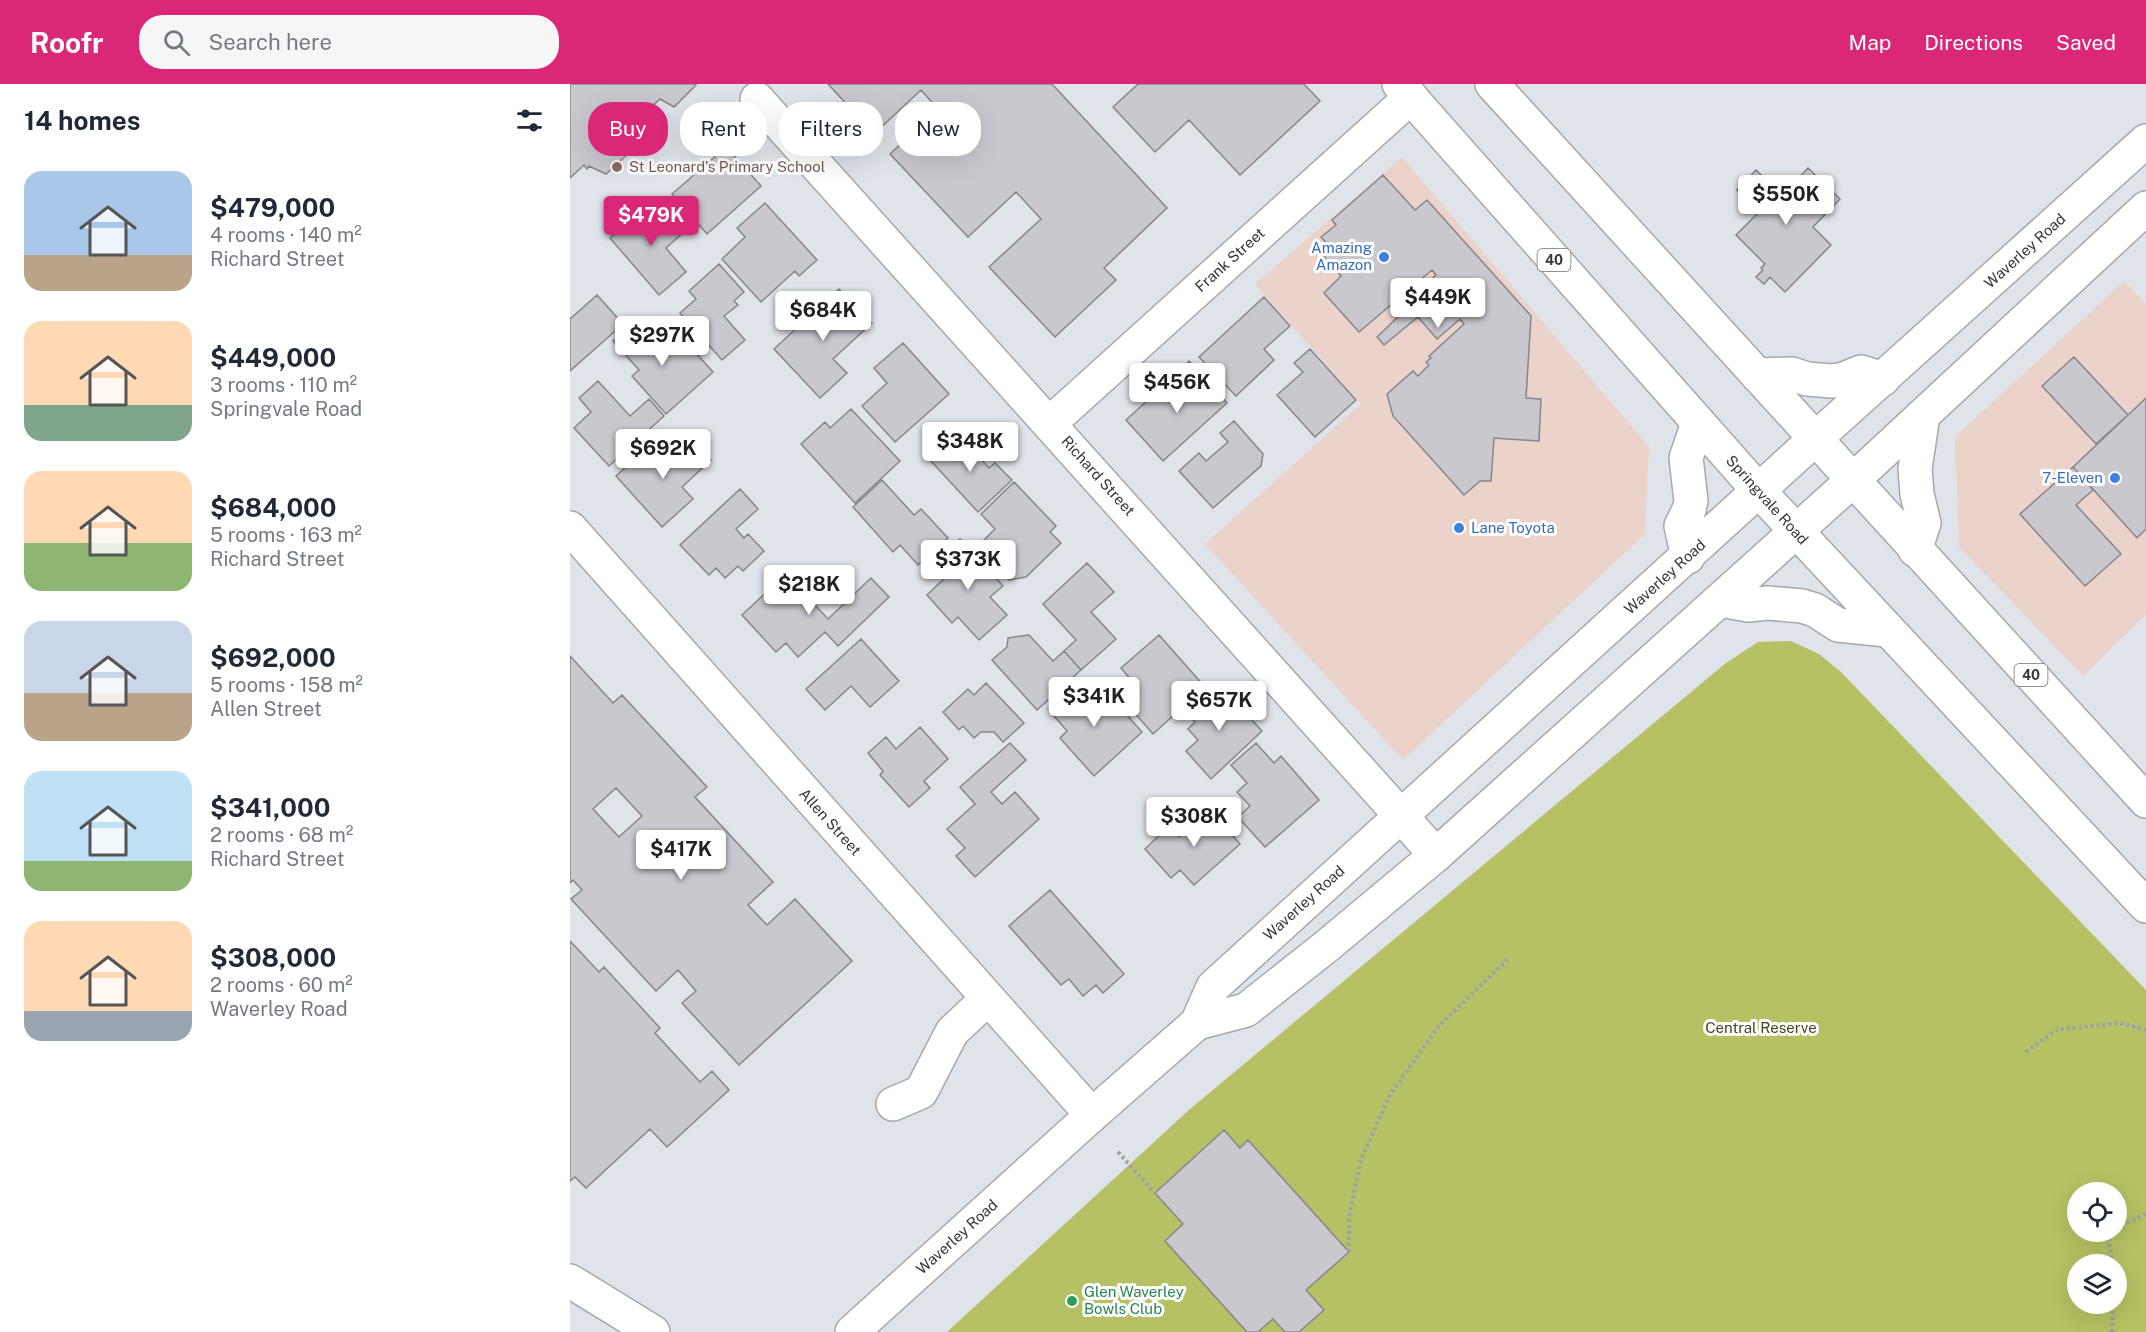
<!DOCTYPE html>
<meta charset="utf-8">
<style>
body{margin:0;font-family:"Public Sans",sans-serif;background:#f6f6f7;color:#1f2937;height:100vh;display:flex;flex-direction:column;font-size:22px;white-space:nowrap}
*{box-sizing:border-box;margin:0}
p{font-size:20px;color:#747a83}
.icon{flex:none;width:33px;height:33px;fill:none;stroke:currentColor;stroke-width:2;stroke-linecap:round;stroke-linejoin:round}
.map{position:relative;flex:1;overflow:hidden}
.panel{display:flex;flex-direction:column;background:#fff;width:570px}
.panel>*{flex:none}
.top-card{position:absolute;left:18px;top:18px;width:570px;height:54px;display:flex;gap:12px}
.buttons{position:absolute;left:1497px;top:1098px;display:grid;gap:12px}
.buttons a{display:grid;place-items:center;width:60px;height:60px;border-radius:50%;background:#fff;box-shadow:0 6px 24px #0002;font-size:30px}
.price{position:absolute;translate:-50% -51px;padding:0 14px;border-radius:6px;background:#fff;color:#222;font-size:20px;line-height:39px;filter:drop-shadow(0 2px 3px #0008)}
.price::after{content:'';position:absolute;left:50%;top:36px;width:18px;height:14px;margin-left:-9px;background:inherit;clip-path:polygon(0 0,100% 0,50% 100%)}
.price.selected{background:#db2777;color:#fff}
ul{padding:0;list-style:none}
li{display:flex;align-items:center;gap:18px;height:150px;padding:0 24px}
li span{display:grid;place-items:center;flex:none;width:168px;height:120px;border-radius:18px;color:#555}
li>.icon{margin-inline-start:auto}
span .icon{width:72px;height:72px;fill:#fffc;stroke-width:1}
li b{font-size:26px}
h2{display:flex;justify-content:space-between;align-items:center;height:72px;padding:0 24px;font-size:26px}
.tag{padding:0 21px;border-radius:24px;background:#fff;box-shadow:0 6px 24px #0002;font-size:21px;line-height:54px}
.tag.selected{background:#db2777;color:#fff}
header{display:flex;align-items:center;gap:36px;box-sizing:border-box;height:84px;padding:0 30px;background:#db2777;color:#fff}
header strong{font-size:28px}
nav{display:flex;gap:33px;margin-inline-start:auto;font-size:21px}
.search{width:420px;height:54px;background:#f6f6f7;display:flex;align-items:center;gap:15px;box-sizing:border-box;padding:0 21px;border-radius:24px;color:#747a83;font-size:22px}
main{display:flex;flex:1;min-height:0}
.map>svg:first-child{display:block}
.commercial{fill:#ebd3c9}
.green{fill:#b6c163;fill-rule:evenodd}
.building{fill:#c9c8cf;stroke:#86858b;stroke-width:1.5;fill-rule:evenodd}
.lines{fill:none;stroke-linecap:round;stroke-linejoin:round}
.minor-casing{stroke:#a4a8af;stroke-width:36}
.major-casing{stroke:#a4a8af;stroke-width:36}
.highway-casing{stroke:#a4a8af;stroke-width:36}
.path{stroke:#9ea1a6;stroke-width:4;stroke-dasharray:3 3;stroke-linecap:butt}
.minor{stroke:#fff;stroke-width:33}
.major{stroke:#fff;stroke-width:33}
.highway{stroke:#fff;stroke-width:33}
.education-dot{fill:#8d6e63;stroke:#fff;stroke-width:2}
.shop-dot{fill:#3f7fe0;stroke:#fff;stroke-width:2}
.leisure-dot{fill:#2e9e5b;stroke:#fff;stroke-width:2}
.labels{text-anchor:middle;stroke-width:6;stroke-linejoin:round;paint-order:stroke}
.shield{fill:#fff;stroke:#717274;stroke-width:1.5}
.shield-label{font-size:14px;font-weight:bold;fill:#343638}
.education-label{font-size:15px;fill:#785e54;stroke:#fff;text-anchor:start}
.shop-label{font-size:15px;fill:#366cbe;stroke:#fff;text-anchor:end}
.street-label{font-size:15px;fill:#343638;stroke:#fff}
.park-label{font-size:15px;fill:#42471d;stroke:#fff}
.leisure-label{font-size:15px;fill:#27864d;stroke:#fff;text-anchor:start}
</style>
<header>
<strong>Roofr</strong>
<div class="search"><svg class="icon" aria-label="search" viewBox="0 0 24 24"><circle cx="10" cy="10" r="6"/><path d="M15 15l6 6"/></svg>Search here</div>
<nav><a>Map</a><a>Directions</a><a>Saved</a></nav>
</header>
<main>
<section class="panel">
<h2>14 homes<svg class="icon" aria-label="filters" viewBox="0 0 24 24"><path d="M4 7h16M4 17h16"/><circle cx="9" cy="7" r="2"/><circle cx="15" cy="17" r="2"/></svg></h2>
<ul>
<li><span style="background:linear-gradient(#a9c7e8 70%,#b9a48a 0)"><svg class="icon" aria-label="home" viewBox="0 0 24 24"><path d="M3 11l9-7 9 7M6 9v11h12V9"/></svg></span><div><b>$479,000</b><p>4 rooms · 140 m²</p><p>Richard Street</p></div></li>
<li><span style="background:linear-gradient(#ffd9b3 70%,#7fa58c 0)"><svg class="icon" aria-label="home" viewBox="0 0 24 24"><path d="M3 11l9-7 9 7M6 9v11h12V9"/></svg></span><div><b>$449,000</b><p>3 rooms · 110 m²</p><p>Springvale Road</p></div></li>
<li><span style="background:linear-gradient(#ffd9b3 60%,#8fb573 0)"><svg class="icon" aria-label="home" viewBox="0 0 24 24"><path d="M3 11l9-7 9 7M6 9v11h12V9"/></svg></span><div><b>$684,000</b><p>5 rooms · 163 m²</p><p>Richard Street</p></div></li>
<li><span style="background:linear-gradient(#c9d6e8 60%,#b9a48a 0)"><svg class="icon" aria-label="home" viewBox="0 0 24 24"><path d="M3 11l9-7 9 7M6 9v11h12V9"/></svg></span><div><b>$692,000</b><p>5 rooms · 158 m²</p><p>Allen Street</p></div></li>
<li><span style="background:linear-gradient(#bfe0f5 75%,#8fb573 0)"><svg class="icon" aria-label="home" viewBox="0 0 24 24"><path d="M3 11l9-7 9 7M6 9v11h12V9"/></svg></span><div><b>$341,000</b><p>2 rooms · 68 m²</p><p>Richard Street</p></div></li>
<li><span style="background:linear-gradient(#ffd9b3 75%,#9aa5b1 0)"><svg class="icon" aria-label="home" viewBox="0 0 24 24"><path d="M3 11l9-7 9 7M6 9v11h12V9"/></svg></span><div><b>$308,000</b><p>2 rooms · 60 m²</p><p>Waverley Road</p></div></li>
</ul>
</section>
<div class="map">
<svg width="1576" height="1248" viewBox="0 0 1576 1248">
<rect width="100%" height="100%" fill="#dfe3ea"/>
<path class="commercial" d="M 832,73 L 1079,363 L 1075,450 L 833,676 L 635,460 L 791,320 L 685,200 Z
M 1554,197 L 1576,220 L 1576,530 L 1513,592 L 1389,463 L 1385,353 Z"/>
<path class="green" d="M 1221,557 L 1249,570 L 1271,588 L 1576,906 L 1576,1248 L 377,1248 L 620,1025 L 1156,579 L 1188,558 ZM 1508,1108 L 1546,1108 L 1546,1148 L 1508,1148 ZM 1508,1180 L 1546,1180 L 1546,1220 L 1508,1220 Z"/>
<path class="building" d="M 0,0 L 125,0 L 126,1 L 104,23 L 90,15 L 57,46 L 63,65 L 36,90 L 19,82 L 17,85 L 14,81 L 0,94 Z
M 258,0 L 482,0 L 597,124 L 534,184 L 546,196 L 485,253 L 419,183 L 471,135 L 446,108 L 398,153 L 320,70 L 368,25 L 351,6 L 304,50 Z
M 568,0 L 734,0 L 750,17 L 670,91 L 619,36 L 585,68 L 543,23 Z
M 156,63 L 191,102 L 137,150 L 102,110 Z
M 1238,84 L 1270,115 L 1243,143 L 1261,161 L 1215,208 L 1200,193 L 1194,200 L 1186,193 L 1193,186 L 1191,184 L 1195,180 L 1166,151 L 1189,128 L 1167,106 L 1186,86 L 1212,111 Z
M 813,91 L 845,126 L 857,116 L 961,232 L 956,314 L 971,315 L 969,357 L 924,354 L 921,397 L 910,397 L 894,411 L 823,332 L 817,310 L 843,287 L 848,292 L 859,281 L 856,278 L 861,274 L 859,272 L 894,240 L 890,235 L 867,255 L 848,233 L 814,261 L 807,253 L 833,228 L 828,223 L 866,191 L 862,186 L 789,248 L 754,209 L 771,192 L 752,170 L 760,163 L 751,153 L 766,141 L 762,136 Z
M 85,116 L 113,149 L 96,164 L 116,188 L 89,211 L 40,154 Z
M 195,119 L 247,176 L 229,192 L 225,187 L 191,218 L 152,175 L 175,153 L 167,144 Z
M 149,180 L 174,208 L 164,217 L 168,221 L 154,232 L 175,256 L 152,276 L 110,229 L 126,215 L 119,207 Z
M 269,205 L 302,239 L 263,275 L 277,289 L 250,314 L 204,265 Z
M 27,211 L 53,240 L 0,287 L 0,235 Z
M 694,213 L 720,242 L 694,265 L 704,276 L 666,312 L 629,273 Z
M 66,236 L 98,272 L 115,257 L 143,288 L 96,330 L 62,292 L 69,286 L 43,257 Z
M 333,259 L 379,310 L 325,358 L 292,322 L 317,299 L 304,284 Z
M 740,265 L 786,316 L 745,353 L 707,311 L 733,288 L 724,279 Z
M 1504,273 L 1558,331 L 1526,360 L 1472,302 Z
M 619,277 L 657,319 L 593,377 L 556,336 L 589,306 L 603,321 L 621,305 L 607,289 Z
M 28,297 L 60,332 L 79,315 L 94,332 L 39,382 L 4,344 L 21,328 L 9,314 Z
M 1576,314 L 1576,445 L 1567,454 L 1503,383 Z
M 281,325 L 330,377 L 285,419 L 231,360 L 255,338 L 260,344 Z
M 664,337 L 693,370 L 691,382 L 643,424 L 609,387 L 629,369 L 636,377 L 658,358 L 650,349 Z
M 388,350 L 419,384 L 425,379 L 442,396 L 408,428 L 360,376 Z
M 123,357 L 141,376 L 112,403 L 123,415 L 92,443 L 46,392 L 82,359 L 99,378 Z
M 1503,383 L 1523,406 L 1506,421 L 1551,470 L 1515,502 L 1450,430 Z
M 312,396 L 344,431 L 351,425 L 378,454 L 348,481 L 330,461 L 323,468 L 283,423 Z
M 444,398 L 486,442 L 480,448 L 491,459 L 456,493 L 439,496 L 407,463 L 425,445 L 411,430 Z
M 170,405 L 188,425 L 166,445 L 174,454 L 178,450 L 194,467 L 173,487 L 168,482 L 155,494 L 146,484 L 139,491 L 110,461 Z
M 390,455 L 433,502 L 420,513 L 437,531 L 409,556 L 388,533 L 382,539 L 357,511 L 379,490 L 367,477 Z
M 517,479 L 544,508 L 521,528 L 546,555 L 511,586 L 494,567 L 506,556 L 473,520 Z
M 216,490 L 258,535 L 301,494 L 319,513 L 268,562 L 255,548 L 228,573 L 216,559 L 206,568 L 172,531 Z
M 459,551 L 483,577 L 494,567 L 511,586 L 467,626 L 422,576 L 437,563 L 438,554 Z
M 589,551 L 635,603 L 583,650 L 548,610 L 562,597 L 551,584 Z
M 291,555 L 329,597 L 300,623 L 281,602 L 255,626 L 236,605 Z
M 0,572 L 43,619 L 52,611 L 137,703 L 125,713 L 203,798 L 178,821 L 197,841 L 225,815 L 282,877 L 169,981 L 112,919 L 126,907 L 108,886 L 86,907 L 1,815 L 12,806 L 3,796 L 0,799 ZM 46,704 L 72,732 L 49,753 L 23,725 Z
M 416,599 L 454,639 L 433,658 L 424,648 L 411,648 L 404,654 L 393,642 L 389,646 L 373,628 L 398,605 L 404,611 Z
M 503,603 L 520,621 L 535,607 L 572,648 L 524,692 L 490,654 L 497,647 L 478,625 Z
M 638,605 L 649,617 L 657,609 L 692,647 L 641,695 L 616,667 L 628,656 L 618,645 L 625,638 L 615,627 Z
M 350,643 L 378,675 L 354,697 L 360,704 L 339,723 L 310,691 L 313,687 L 298,669 L 316,653 L 326,665 Z
M 440,659 L 456,676 L 421,708 L 432,720 L 445,708 L 469,735 L 405,793 L 386,772 L 395,764 L 377,745 L 405,720 L 390,703 Z
M 686,659 L 704,679 L 711,672 L 749,716 L 695,763 L 668,733 L 680,722 L 667,708 L 677,699 L 661,681 Z
M 640,726 L 670,760 L 624,801 L 610,786 L 601,794 L 575,765 L 599,742 L 609,753 Z
M 480,806 L 554,890 L 533,909 L 526,901 L 513,912 L 499,895 L 491,901 L 439,842 Z
M 0,857 L 29,888 L 34,883 L 90,944 L 85,949 L 130,998 L 142,987 L 159,1006 L 97,1063 L 80,1045 L 16,1104 L 5,1093 L 0,1097 Z
M 654,1046 L 670,1064 L 678,1056 L 779,1168 L 736,1206 L 754,1226 L 729,1248 L 715,1248 L 703,1235 L 688,1248 L 677,1248 L 595,1157 L 613,1140 L 585,1109 Z"/>
<g class="lines">
<g class="minor-casing">
<path id="minor" d="M 187,15 L 866,771
M 480,339 L 841,13
M 0,444 L 522,1031
M 323,1020 L 351,1008 L 382,948 L 417,915
M 0,1197 L 83,1248"/>
</g>
<g class="major-casing">
<path id="major" d="M 1187,291 L 1222,290 L 1237,295 L 1261,297 L 1271,296 L 1291,288 L 1313,295
M 1345,466 L 1354,439 L 1347,410 L 1345,385 L 1353,331
M 1118,473 L 1111,442 L 1119,426 L 1121,417 L 1116,374 L 1128,339
M 1151,516 L 1178,521 L 1198,519 L 1232,522 L 1245,526 L 1268,541 L 1317,546
M 627,939 L 676,926 L 758,861 L 866,771 L 1282,397 L 1576,124
M 282,1248 L 522,1031 L 627,939 L 643,903 L 1245,355 L 1576,57"/>
</g>
<g class="highway-casing">
<path id="highway" d="M 829,0 L 1189,407 L 1576,822
M 922,0 L 1576,717"/>
</g>
<path class="path" d="M 1456,968 L 1486,946 L 1550,939 L 1576,946
M 548,1068 L 585,1109
M 1546,1125 L 1554,1108
M 1546,1144 L 1576,1130
M 1538,1148 L 1542,1180
M 779,1168 L 779,1133 L 791,1075 L 820,1011 L 868,943 L 939,874
M 1542,1248 L 1543,1220"/>
<use href="#minor" class="minor"/>
<use href="#major" class="major"/>
<use href="#highway" class="highway"/>
</g>
<circle class="education-dot" cx="47" cy="83" r="6"/>
<g class="shop-dot">
<circle cx="814" cy="173" r="6"/>
<circle cx="1545" cy="394" r="6"/>
<circle cx="889" cy="444" r="6"/>
</g>
<circle class="leisure-dot" cx="502" cy="1217" r="6"/>
<g class="labels">
<g class="shield">
<rect x="967.5" y="165" width="33" height="22" rx="4.5"/>
<rect x="1444.5" y="580" width="33" height="22" rx="4.5"/>
</g>
<g class="shield-label">
<text x="984" y="181">40</text>
<text x="1461" y="596">40</text>
</g>
<g class="education-label">
<text x="59" y="88">St Leonard's Primary School</text>
</g>
<g class="shop-label">
<text x="802" y="169">Amazing<tspan x="802" dy="17">Amazon</tspan></text>
<text x="1533" y="399">7-Eleven</text>
<text x="901" y="449" text-anchor="start">Lane Toyota</text>
</g>
<g class="street-label">
<text transform="translate(1455 167) rotate(-42)" y="5">Waverley Road</text>
<text transform="translate(660 176) rotate(-42)" y="5">Frank Street</text>
<text transform="translate(528 392) rotate(48)" y="5">Richard Street</text>
<text transform="translate(1197 416) rotate(48)" y="5">Springvale Road</text>
<text transform="translate(1095 493) rotate(-42)" y="5">Waverley Road</text>
<text transform="translate(260 738) rotate(48)" y="5">Allen Street</text>
<text transform="translate(734 819) rotate(-42)" y="5">Waverley Road</text>
<text transform="translate(387 1153) rotate(-42)" y="5">Waverley Road</text>
</g>
<g class="park-label">
<text x="1191" y="949">Central Reserve</text>
</g>
<g class="leisure-label">
<text x="514" y="1213">Glen Waverley<tspan x="514" dy="17">Bowls Club</tspan></text>
</g>
</g>
</svg>
<div class="buttons">
<a><svg class="icon" aria-label="locate" viewBox="0 0 24 24"><circle cx="12" cy="12" r="6"/><path d="M12 2v4M12 18v4M2 12h4M18 12h4"/></svg></a>
<a><svg class="icon" aria-label="layers" viewBox="0 0 24 24"><path d="M12 4l9 5-9 5-9-5zM3 14l9 5 9-5"/></svg></a>
</div>
<b class="price" style="left:1216px;top:142px">$550K</b>
<b class="price selected" style="left:81px;top:163px">$479K</b>
<b class="price" style="left:868px;top:245px">$449K</b>
<b class="price" style="left:253px;top:258px">$684K</b>
<b class="price" style="left:92px;top:283px">$297K</b>
<b class="price" style="left:607px;top:330px">$456K</b>
<b class="price" style="left:400px;top:389px">$348K</b>
<b class="price" style="left:93px;top:396px">$692K</b>
<b class="price" style="left:398px;top:507px">$373K</b>
<b class="price" style="left:239px;top:532px">$218K</b>
<b class="price" style="left:524px;top:644px">$341K</b>
<b class="price" style="left:649px;top:648px">$657K</b>
<b class="price" style="left:624px;top:764px">$308K</b>
<b class="price" style="left:111px;top:797px">$417K</b>
<div class="top-card">
<a class="tag selected">Buy</a>
<a class="tag">Rent</a>
<a class="tag">Filters</a>
<a class="tag">New</a>
</div>
</div>
</main>
